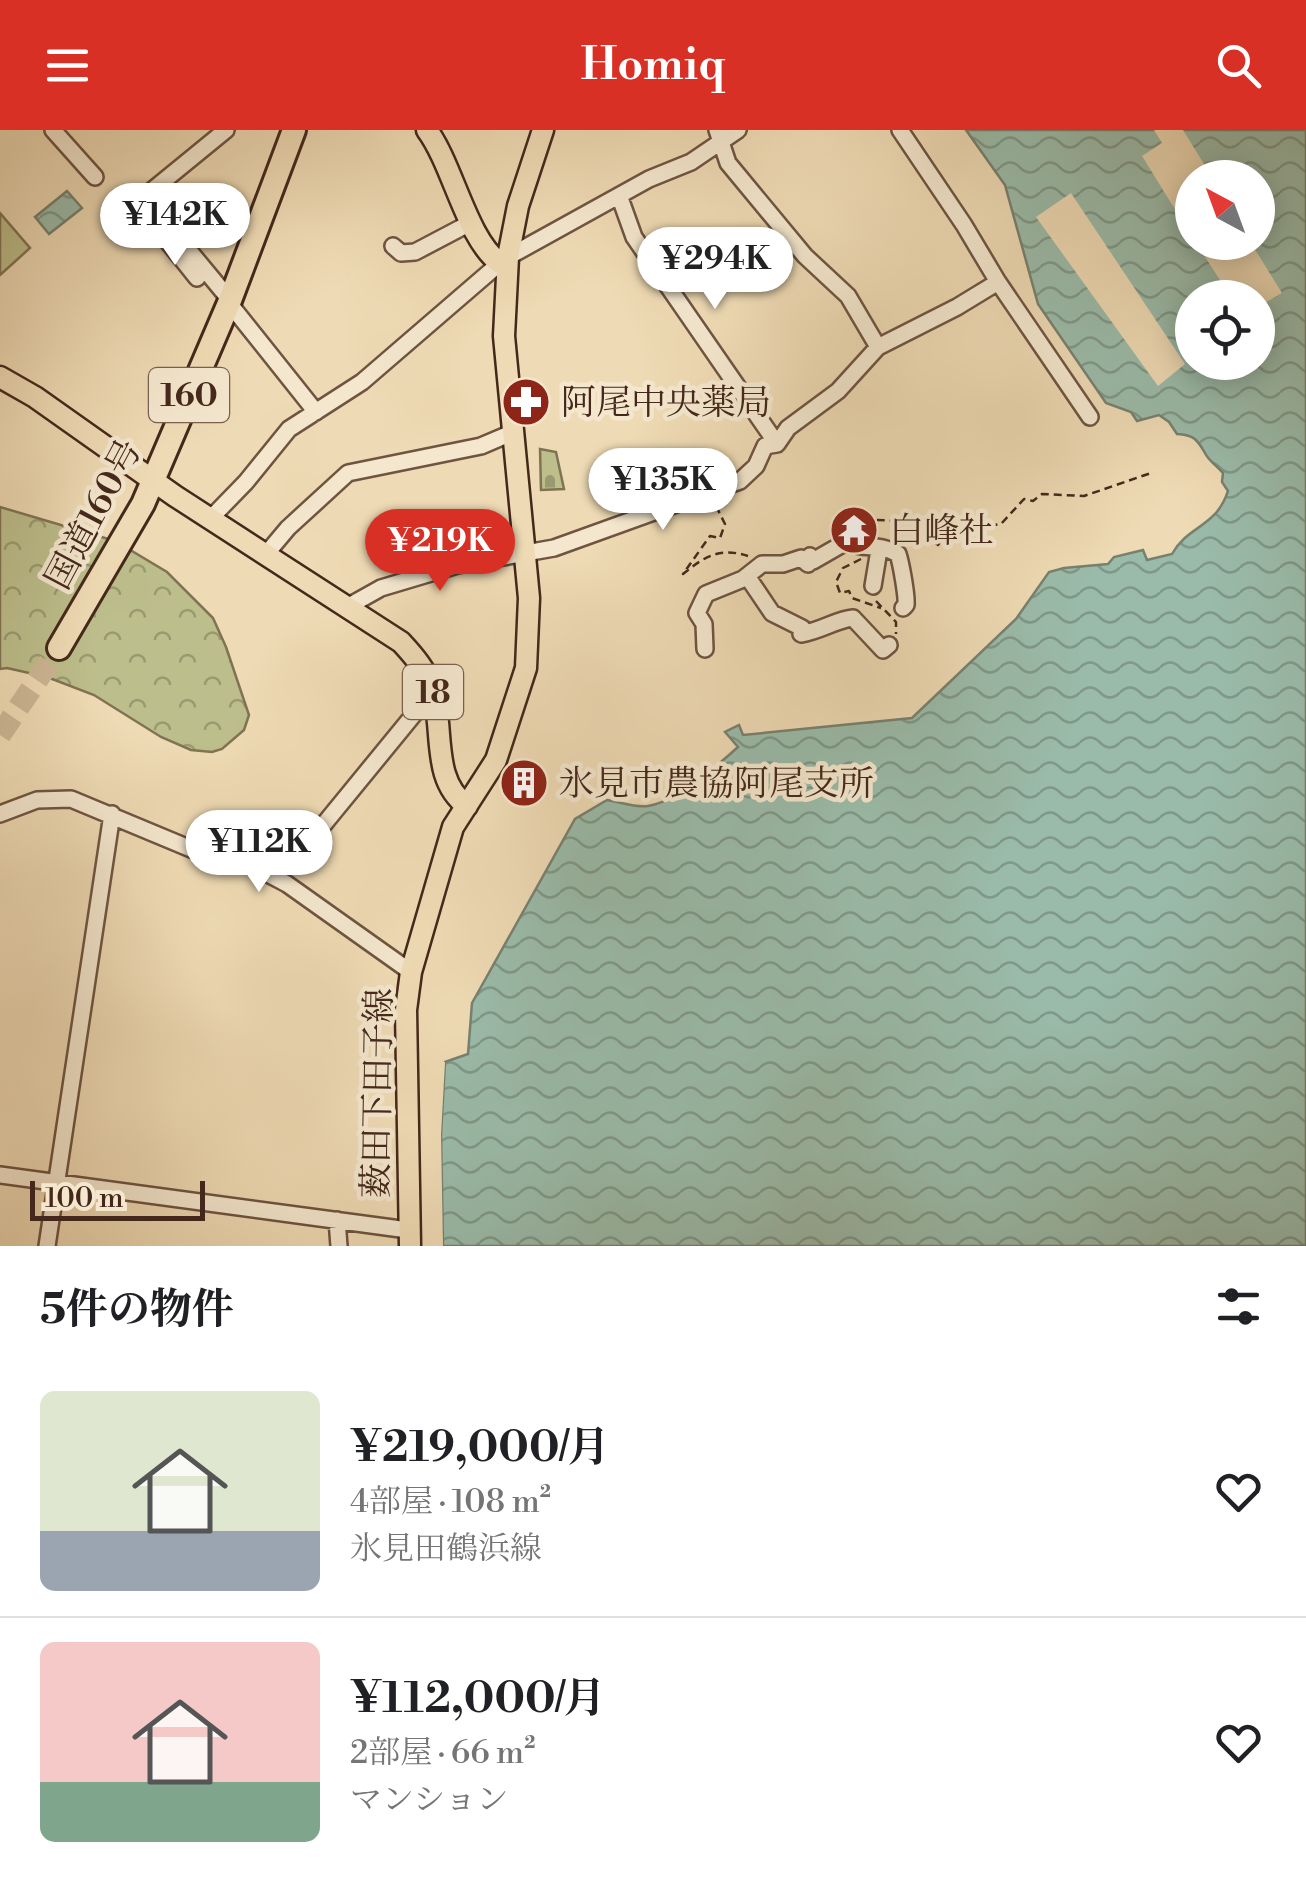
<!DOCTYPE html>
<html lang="ja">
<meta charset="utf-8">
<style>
body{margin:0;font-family:"Libre Bodoni","Noto Serif JP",serif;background:#f2f2f2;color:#202124;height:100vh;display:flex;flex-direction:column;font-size:38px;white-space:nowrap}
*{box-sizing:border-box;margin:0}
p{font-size:32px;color:#757577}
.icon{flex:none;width:55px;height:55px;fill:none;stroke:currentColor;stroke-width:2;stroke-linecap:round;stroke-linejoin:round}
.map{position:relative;height:1116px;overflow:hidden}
.sheet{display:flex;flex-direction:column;background:#fff;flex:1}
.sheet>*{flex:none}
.needle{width:65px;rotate:319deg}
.fabs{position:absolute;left:1175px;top:30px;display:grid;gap:20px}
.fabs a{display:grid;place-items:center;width:100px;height:100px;border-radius:50%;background:#fff;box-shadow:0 5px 25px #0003;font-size:50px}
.scale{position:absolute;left:30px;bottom:25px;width:175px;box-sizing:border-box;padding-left:10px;border:5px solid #44281b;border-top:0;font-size:28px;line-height:35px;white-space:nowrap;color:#44281b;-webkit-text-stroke:8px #f4e7ce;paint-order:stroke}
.price{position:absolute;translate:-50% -85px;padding:0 22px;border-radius:35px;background:#fff;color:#222;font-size:32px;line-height:65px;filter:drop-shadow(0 2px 5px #0008)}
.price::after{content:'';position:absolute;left:50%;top:60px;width:30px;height:22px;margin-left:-15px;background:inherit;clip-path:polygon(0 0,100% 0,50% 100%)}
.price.on{background:#d93025;color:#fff}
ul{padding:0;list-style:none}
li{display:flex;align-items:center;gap:30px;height:250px;padding:0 40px}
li+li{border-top:2px solid #e0e0e0}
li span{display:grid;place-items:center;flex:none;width:280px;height:200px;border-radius:15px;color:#555}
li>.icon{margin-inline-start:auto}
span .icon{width:120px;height:120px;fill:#fffc;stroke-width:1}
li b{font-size:42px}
h2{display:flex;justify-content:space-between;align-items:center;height:120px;padding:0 40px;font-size:42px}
header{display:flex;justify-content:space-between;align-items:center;height:130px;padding:0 40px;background:#d93025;color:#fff;font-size:45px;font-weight:600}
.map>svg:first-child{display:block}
.green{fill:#bcbe8b;stroke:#807353;stroke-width:2.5}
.forest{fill:url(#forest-crowns);stroke:#807353;stroke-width:2.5}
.cemetery{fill:url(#cemetery-stones);stroke:#807353;stroke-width:2.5}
.water{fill:url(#water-waves);stroke:#788070;stroke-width:2.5;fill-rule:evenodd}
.pier{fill:#eedab4}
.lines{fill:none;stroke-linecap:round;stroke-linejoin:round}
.highway-tunnel{stroke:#ccb695;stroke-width:22;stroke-dasharray:22 11;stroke-linecap:butt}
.minor-casing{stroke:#6e5441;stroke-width:20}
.major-casing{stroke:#44281b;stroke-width:25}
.highway-casing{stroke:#44281b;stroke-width:28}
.path{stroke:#44281b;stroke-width:2.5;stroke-dasharray:8 5;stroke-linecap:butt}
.minor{stroke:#f4e7ce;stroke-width:15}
.major{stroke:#eedab4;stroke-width:20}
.highway{stroke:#eedab4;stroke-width:22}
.labels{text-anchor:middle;stroke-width:9;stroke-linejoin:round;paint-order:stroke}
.shield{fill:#f4e7ce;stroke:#796151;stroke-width:2.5}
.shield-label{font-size:32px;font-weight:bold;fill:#44281b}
.poi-label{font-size:35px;fill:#44281b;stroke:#f4e7ce;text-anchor:start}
.street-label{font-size:35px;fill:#44281b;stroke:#f4e7ce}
</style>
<header><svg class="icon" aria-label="menu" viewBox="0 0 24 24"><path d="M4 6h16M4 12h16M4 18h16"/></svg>Homiq<svg class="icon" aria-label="search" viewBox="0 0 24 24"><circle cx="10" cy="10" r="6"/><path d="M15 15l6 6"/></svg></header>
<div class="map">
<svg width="1306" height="1116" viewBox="0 0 1306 1116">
<defs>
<pattern id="forest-crowns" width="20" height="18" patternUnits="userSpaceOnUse" patternTransform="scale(2.5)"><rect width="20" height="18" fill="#bcbe8b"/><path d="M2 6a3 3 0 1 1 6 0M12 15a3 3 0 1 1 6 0" fill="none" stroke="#9a9a71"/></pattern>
<pattern id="cemetery-stones" width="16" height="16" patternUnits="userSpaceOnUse" patternTransform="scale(2.5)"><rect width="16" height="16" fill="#bcbe8b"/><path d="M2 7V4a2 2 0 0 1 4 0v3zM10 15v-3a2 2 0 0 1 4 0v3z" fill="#9a9a71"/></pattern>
<pattern id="water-waves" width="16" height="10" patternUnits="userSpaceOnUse" patternTransform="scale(2.5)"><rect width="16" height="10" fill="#9abba9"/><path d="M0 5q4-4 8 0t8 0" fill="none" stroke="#7f9889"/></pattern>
</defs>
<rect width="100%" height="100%" fill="#eedab4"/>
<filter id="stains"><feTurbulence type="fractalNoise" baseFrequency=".002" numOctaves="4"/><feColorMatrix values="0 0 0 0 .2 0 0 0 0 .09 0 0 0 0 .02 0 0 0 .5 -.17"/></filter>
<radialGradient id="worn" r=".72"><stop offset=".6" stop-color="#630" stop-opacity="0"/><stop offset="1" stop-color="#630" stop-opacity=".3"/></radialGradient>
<path class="green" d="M 0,83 L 30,118 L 0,145 Z"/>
<path class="forest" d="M 0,377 L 115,411 L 167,442 L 213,488 L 226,517 L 249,585 L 244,600 L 222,619 L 212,622 L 191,620 L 161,607 L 94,565 L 47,547 L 7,538 L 0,539 Z"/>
<path class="cemetery" d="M 540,319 L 556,322 L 564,359 L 541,360 Z"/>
<path class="water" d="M 966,0 L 1306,0 L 1306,1116 L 443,1116 L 441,1005 L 445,932 L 468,924 L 472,873 L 575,689 L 607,670 C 620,672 636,678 648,676 C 676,672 717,636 738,617 L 725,602 L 739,595 L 743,605 L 912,588 L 1016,489 L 1049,442 L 1064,438 L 1108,434 L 1114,427 L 1143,420 L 1147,430 L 1172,424 C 1188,395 1216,398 1228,361 L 1222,352 L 1223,343 C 1217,336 1208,330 1205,323 C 1197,309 1194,305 1177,304 L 1169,292 L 1159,285 L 1137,291 L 1131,282 L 1106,273 L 1038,174 L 1005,55 ZM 1192,48 L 1258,48 L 1258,112 L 1192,112 ZM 1192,168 L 1258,168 L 1258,232 L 1192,232 Z
M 67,61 L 82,78 L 49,104 L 35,87 Z"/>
<path class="pier" d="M 1154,0 L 1183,0 L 1212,47 L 1192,48 L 1192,107 L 1142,26 L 1162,13 Z
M 1071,63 L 1185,234 L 1158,256 L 1036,87 Z
M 1196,113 L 1251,113 L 1282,163 L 1258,177 L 1258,168 L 1231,167 Z
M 440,931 L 445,932 L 441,1005 L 443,1116 L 438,1116 L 436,1005 Z"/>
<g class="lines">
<path class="highway-tunnel" d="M 0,605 L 59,518"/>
<g class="minor-casing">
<path id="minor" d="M 53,0 L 95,47
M 717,0 L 728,33 L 805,126 L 848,166 L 878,217
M 900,0 L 964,95 L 998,152 L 1090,287
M 620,68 L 634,107 L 777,314
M 158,83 L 230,170
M 393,116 L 401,123 L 415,122 L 472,92
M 508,127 L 649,49 L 691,32 L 738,0
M 197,148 L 161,103 L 152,77 L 144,67 L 226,0
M 229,173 L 316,282
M 211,388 L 246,352 L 289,299 L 362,252 L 500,133
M 267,423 L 288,398 L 348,343 L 481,316 L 514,302
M 747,446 L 772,483 L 802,498 L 801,504 C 820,501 838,489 853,488 L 883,520 L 889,515
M 873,456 L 878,426
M 347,477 L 381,458 L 458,435 L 554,418 L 740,351 L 756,336 L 765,316 L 777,314 L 788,298 L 838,261 L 878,217 L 957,177 L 998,152
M 705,519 L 704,494 L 697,483 L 706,464 L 743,449 L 762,434 L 783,434 L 801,428 L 808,434 L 810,426 L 813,431 L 846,412 C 867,421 877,412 898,424 C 901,433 907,466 906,475 L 903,478
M 0,684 L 37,670 L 71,669 L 220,731 L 247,729 L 251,735 L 287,754 L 411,842
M 247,729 L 295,715 L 320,699 L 433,561
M 0,1045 L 408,1100
M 337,1090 L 339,1116
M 47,1116 L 112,684"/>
</g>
<g class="major-casing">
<path id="major" d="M 427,0 C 453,35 467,110 500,133 L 508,127
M 0,247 L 35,267 L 175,366 L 401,512 C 414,526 426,540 432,558 C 445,597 430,649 467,676
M 410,1116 L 406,880 L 411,842 L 453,697 L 496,630 L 526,538 L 529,468 L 504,206 L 508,127 L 518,76 L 543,0"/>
</g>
<g class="highway-casing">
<path id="highway" d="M 59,518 L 143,374 L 229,173 L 294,0"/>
</g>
<path class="path" d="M 716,376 L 725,394 L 720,408 L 710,406 L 683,444 C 705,426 720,417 748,426
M 855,401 L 861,401 L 873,390 L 905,391 L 938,415 L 943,408 L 967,407 L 970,399 L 1001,394 L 1024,369 L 1033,371 L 1042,364 L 1084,366 L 1151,343
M 861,429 L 843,438 L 836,452 L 840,463 L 849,461 L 852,468 L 881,478
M 876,471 L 896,492 L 896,504"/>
<use href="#minor" class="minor"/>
<use href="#major" class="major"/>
<use href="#highway" class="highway"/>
</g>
<defs>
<g id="pharmacy-disc" transform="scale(2.5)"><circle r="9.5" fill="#8f2418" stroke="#f4e7ce"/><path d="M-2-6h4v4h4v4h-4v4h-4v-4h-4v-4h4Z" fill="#fff"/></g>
<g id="temple-disc" transform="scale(2.5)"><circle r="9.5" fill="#8f2418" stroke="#f4e7ce"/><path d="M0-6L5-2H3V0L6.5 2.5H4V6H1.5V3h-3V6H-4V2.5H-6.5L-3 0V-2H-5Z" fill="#fff"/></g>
<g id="building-disc" transform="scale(2.5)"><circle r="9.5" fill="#8f2418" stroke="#f4e7ce"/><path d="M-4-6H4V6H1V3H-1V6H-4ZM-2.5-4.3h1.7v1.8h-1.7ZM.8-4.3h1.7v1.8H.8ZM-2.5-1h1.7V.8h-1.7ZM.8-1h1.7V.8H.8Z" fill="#fff"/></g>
</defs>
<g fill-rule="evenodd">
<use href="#pharmacy-disc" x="526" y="272"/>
<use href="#temple-disc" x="854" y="400"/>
<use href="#building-disc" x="524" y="653"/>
</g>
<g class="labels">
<g class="shield">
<rect x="149" y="238" width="80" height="54" rx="8"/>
<rect x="403" y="535" width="60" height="54" rx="8"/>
</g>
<g class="shield-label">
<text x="189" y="276">160</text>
<text x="433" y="573">18</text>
</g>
<g class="poi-label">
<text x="561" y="284">阿尾中央薬局</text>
<text x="889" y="412">白峰社</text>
<text x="559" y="665">氷見市農協阿尾支所</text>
</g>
<g class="street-label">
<text transform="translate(93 384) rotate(-62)" y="12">国道160号</text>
<text transform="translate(377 963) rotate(-89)" y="12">薮田下田子線</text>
</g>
</g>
<rect width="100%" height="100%" filter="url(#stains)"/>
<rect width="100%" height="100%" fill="url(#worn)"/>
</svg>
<div class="fabs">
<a><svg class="needle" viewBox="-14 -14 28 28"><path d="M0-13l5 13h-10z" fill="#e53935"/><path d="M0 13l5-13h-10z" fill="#757577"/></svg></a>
<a><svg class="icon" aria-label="locate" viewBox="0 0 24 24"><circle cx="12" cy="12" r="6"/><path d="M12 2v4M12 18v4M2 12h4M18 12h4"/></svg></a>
</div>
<div class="scale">100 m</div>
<b class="price" style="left:175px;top:138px">¥142K</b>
<b class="price" style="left:715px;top:182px">¥294K</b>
<b class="price" style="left:663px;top:403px">¥135K</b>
<b class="price on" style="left:440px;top:464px">¥219K</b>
<b class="price" style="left:259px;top:765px">¥112K</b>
</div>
<section class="sheet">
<h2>5件の物件<svg class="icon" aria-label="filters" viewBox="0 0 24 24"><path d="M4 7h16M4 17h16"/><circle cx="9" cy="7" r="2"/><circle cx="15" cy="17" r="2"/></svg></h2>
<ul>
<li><span style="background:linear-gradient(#dfe7d0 70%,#9aa5b1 0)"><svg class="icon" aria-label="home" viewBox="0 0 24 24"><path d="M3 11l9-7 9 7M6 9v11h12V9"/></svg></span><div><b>¥219,000/月</b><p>4部屋 · 108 m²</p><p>氷見田鶴浜線</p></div><svg class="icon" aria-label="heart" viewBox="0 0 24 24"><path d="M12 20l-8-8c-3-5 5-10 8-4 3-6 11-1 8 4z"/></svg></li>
<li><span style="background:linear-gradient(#f6c9c9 70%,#7fa58c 0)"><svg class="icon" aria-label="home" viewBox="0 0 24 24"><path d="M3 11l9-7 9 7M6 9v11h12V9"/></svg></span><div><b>¥112,000/月</b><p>2部屋 · 66 m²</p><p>マンション</p></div><svg class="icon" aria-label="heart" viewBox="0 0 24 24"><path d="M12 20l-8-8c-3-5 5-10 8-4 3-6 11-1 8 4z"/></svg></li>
</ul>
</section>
